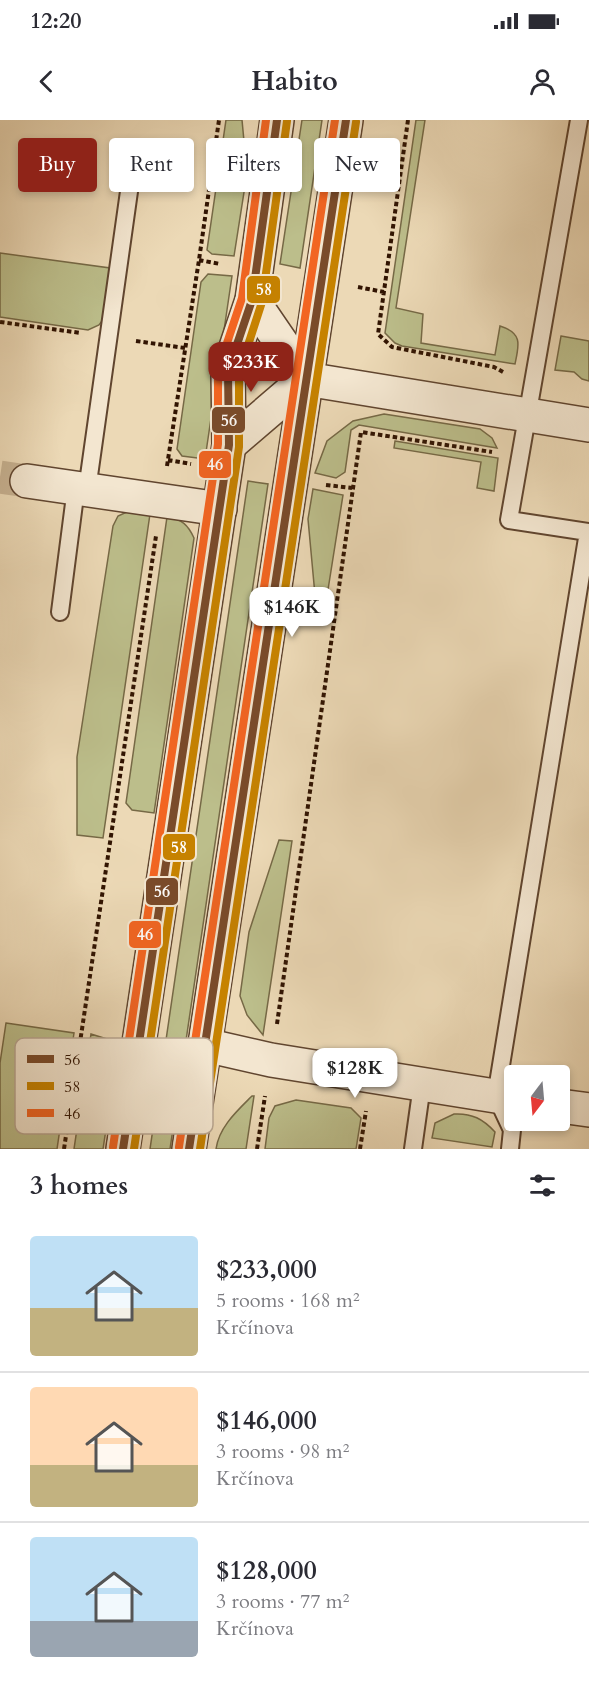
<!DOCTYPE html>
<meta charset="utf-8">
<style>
body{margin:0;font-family:Cardo,serif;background:#f7f7f7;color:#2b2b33;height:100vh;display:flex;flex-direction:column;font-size:22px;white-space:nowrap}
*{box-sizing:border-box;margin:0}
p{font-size:20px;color:#7c7c81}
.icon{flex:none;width:33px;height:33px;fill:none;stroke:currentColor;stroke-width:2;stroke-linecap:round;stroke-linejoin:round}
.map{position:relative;height:1029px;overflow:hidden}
.sheet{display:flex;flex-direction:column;background:#fff;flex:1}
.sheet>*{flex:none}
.hud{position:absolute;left:18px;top:18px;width:554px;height:54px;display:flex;gap:12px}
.needle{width:39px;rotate:196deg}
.tools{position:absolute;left:504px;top:945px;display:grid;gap:12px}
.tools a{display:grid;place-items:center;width:66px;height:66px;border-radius:6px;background:#fff;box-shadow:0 3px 9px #0003;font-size:30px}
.price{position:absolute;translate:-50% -51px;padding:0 14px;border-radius:12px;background:#fff;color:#222;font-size:20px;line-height:39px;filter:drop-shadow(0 2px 3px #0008)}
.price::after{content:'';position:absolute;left:50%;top:36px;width:18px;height:14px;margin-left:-9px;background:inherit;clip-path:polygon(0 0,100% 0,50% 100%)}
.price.current{background:#8f2418;color:#fff}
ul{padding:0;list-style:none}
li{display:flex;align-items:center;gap:18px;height:150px;padding:0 30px}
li+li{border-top:2px solid #e1e1e2}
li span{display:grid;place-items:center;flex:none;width:168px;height:120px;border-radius:6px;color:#555}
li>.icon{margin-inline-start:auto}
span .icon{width:72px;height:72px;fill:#fffc;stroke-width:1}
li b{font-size:26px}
h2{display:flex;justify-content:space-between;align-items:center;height:72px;padding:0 30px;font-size:26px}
.pill{padding:0 21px;border-radius:6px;background:#fff;box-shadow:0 3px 9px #0003;font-size:21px;line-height:54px}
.pill.current{background:#8f2418;color:#fff}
.status{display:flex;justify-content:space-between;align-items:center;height:42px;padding:0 30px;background:#fff;direction:ltr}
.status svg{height:16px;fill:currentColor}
header{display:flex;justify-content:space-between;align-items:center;height:78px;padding:0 30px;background:#fff;font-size:27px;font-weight:600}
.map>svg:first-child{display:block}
.green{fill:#bcbe8b;stroke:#766946;stroke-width:1.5}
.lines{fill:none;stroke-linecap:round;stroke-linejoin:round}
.minor-tunnel{stroke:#c7b292;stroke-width:33;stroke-dasharray:33 16;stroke-linecap:butt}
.service-casing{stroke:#60452f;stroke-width:20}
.minor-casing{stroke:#60452f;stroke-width:36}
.tertiary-casing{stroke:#60452f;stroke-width:36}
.path{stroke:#311402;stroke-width:4;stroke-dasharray:4.5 3;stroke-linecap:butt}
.service{stroke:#f3e6d0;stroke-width:16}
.minor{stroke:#f3e6d0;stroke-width:33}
.tertiary{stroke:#f3e6d0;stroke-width:33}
.bus-1-casing{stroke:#f3e6d0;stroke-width:12}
.bus-2-casing{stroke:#f3e6d0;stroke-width:12}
.bus-3-casing{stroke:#f3e6d0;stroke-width:12}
.bus-1{stroke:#7a4b2a;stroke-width:8}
.bus-2{stroke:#c68200;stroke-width:8}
.bus-3{stroke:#f26522;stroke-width:8}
.key{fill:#f3e6d0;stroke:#b9a792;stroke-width:1.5}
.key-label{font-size:16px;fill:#311402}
.line-badge{stroke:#f3e6d0;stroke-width:2}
.badge-label{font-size:16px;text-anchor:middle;font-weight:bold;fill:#fff}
</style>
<div class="status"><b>12:20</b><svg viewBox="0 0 49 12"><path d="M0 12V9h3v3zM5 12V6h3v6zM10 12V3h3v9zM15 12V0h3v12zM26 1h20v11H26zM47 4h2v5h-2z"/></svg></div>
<header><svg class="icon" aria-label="back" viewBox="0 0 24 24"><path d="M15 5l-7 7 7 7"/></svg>Habito<svg class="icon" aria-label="person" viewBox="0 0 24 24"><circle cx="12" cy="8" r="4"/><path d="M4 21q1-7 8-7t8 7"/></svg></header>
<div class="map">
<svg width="589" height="1029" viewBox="0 0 589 1029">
<rect width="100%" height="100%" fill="#ecd9b6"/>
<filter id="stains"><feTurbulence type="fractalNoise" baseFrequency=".00333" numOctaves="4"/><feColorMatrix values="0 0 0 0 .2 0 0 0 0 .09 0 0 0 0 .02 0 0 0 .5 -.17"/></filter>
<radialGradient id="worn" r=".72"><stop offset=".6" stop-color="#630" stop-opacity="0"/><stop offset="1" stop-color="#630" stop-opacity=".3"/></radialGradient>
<path class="green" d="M 226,0 L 242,0 L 247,53 L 234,136 L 212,134 L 207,130 Z
M 302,0 L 322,0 L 300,148 L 280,144 Z
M 416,0 L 425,0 L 396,188 L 423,194 L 421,223 L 495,235 L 500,206 C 523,213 519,225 515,244 L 402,226 L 395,223 L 385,213 Z
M 0,133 L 110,148 L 105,197 L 99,205 L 88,210 L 0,197 Z
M 208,154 L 232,156 L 205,339 L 182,336 L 177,329 L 201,162 Z
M 561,216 L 589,221 L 589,261 L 582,259 L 574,252 L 555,250 Z
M 384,294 L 480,309 L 492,318 L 497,328 L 359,305 L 351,310 L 345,352 L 336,358 L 315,353 L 327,321 L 353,301 Z
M 395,321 L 498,338 L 494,371 L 477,368 L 481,342 L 394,328 Z
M 248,361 L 268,364 L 170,1029 L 150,1029 Z
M 313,369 L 343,375 L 327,476 L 315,475 L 308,399 Z
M 129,391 L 150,394 L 103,718 L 77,715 L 77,637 L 113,406 L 118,396 Z
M 167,397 C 182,399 188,405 194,418 L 154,693 L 132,690 L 126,683 Z
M 279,720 L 292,721 L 263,915 L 247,895 L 240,876 L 249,812 Z
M 6,903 L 74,913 L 57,1029 L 0,1029 L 0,943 Z
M 91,914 L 110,920 L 118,930 L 103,1029 L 74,1029 Z
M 252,976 L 254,976 L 246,1029 L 216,1029 C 219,1007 237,991 252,976 Z
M 296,980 L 351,988 L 361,998 L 356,1029 L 265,1029 L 269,998 L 275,986 Z
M 454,994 C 472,993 483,999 495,1012 L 492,1027 L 432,1018 L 435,1003 Z"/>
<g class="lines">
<path class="minor-tunnel" d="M 0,357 L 27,361"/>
<g class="service-casing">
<path id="service" d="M 87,370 L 133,43
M 60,492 L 76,368
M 413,1029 L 422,965
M 510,1029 L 512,1010 L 496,976 L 588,412 L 509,400 L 579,0"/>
</g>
<g class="minor-casing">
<path id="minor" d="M 252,180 L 306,259
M 306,259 L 589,305
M 229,325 L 306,259
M 27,361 L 220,389
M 205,925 L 271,940 L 514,979
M 560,986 L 589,990"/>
</g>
<g class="tertiary-casing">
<path id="tertiary" d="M 123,1029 L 229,325 L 228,251 L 252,180 L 277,0
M 189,1029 L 346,0"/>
</g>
<path class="path" d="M 408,0 L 378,214 L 392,227 L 494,247 L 503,252
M 199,140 L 220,144
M 358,167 L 384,172
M 0,202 L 81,213
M 136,221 L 185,228
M 168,340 L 191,344
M 167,346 L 199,140 L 219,0
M 326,365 L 352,368
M 277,904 L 361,312 L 492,332
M 64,1029 L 156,416
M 257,1029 L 265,976
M 360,1029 L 366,991"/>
<use href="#service" class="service"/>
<use href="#minor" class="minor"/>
<use href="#tertiary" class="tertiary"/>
<g class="bus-1-casing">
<path id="bus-1" d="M 123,1029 L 229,325 L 228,251 L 252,180 L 277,0
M 189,1029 L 346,0"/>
</g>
<g class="bus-2-casing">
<path id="bus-2" d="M 134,1029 L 239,327 L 239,253 L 262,182 L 287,1
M 200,1029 L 356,2"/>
</g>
<g class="bus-3-casing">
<path id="bus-3" d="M 113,1027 L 218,324 L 218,250 L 242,178 L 266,0
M 179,1027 L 335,0"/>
</g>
<use href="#bus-1" class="bus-1"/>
<use href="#bus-2" class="bus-2"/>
<use href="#bus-3" class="bus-3"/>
</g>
<rect x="15" y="918" width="198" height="96" rx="9" class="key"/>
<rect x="27" y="935" width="27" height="8" fill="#7a4b2a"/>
<rect x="27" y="962" width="27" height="8" fill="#c68200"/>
<rect x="27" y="989" width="27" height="8" fill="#f26522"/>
<g class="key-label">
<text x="64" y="945">56</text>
<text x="64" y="972">58</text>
<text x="64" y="999">46</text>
</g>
<g class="line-badge">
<rect x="246" y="155" width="35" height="29" rx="6" fill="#c68200"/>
<rect x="211" y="286" width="35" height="28" rx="6" fill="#7a4b2a"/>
<rect x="198" y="330" width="34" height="29" rx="6" fill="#f26522"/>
<rect x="162" y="713" width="34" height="28" rx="6" fill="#c68200"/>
<rect x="145" y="757" width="34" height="29" rx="6" fill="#7a4b2a"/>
<rect x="128" y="800" width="34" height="29" rx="6" fill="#f26522"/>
</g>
<g class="badge-label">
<text x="264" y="175">58</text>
<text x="229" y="306">56</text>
<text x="215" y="350">46</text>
<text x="179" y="733">58</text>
<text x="162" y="777">56</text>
<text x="145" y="820">46</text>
</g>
<rect width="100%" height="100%" filter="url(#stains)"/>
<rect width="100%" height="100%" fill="url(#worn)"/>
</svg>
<div class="tools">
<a><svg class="needle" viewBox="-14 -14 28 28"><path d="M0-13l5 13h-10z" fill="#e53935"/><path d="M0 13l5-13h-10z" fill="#7c7c81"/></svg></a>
</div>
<b class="price current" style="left:251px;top:273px">$233K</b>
<b class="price" style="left:292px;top:518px">$146K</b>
<b class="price" style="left:355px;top:979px">$128K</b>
<div class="hud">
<a class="pill current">Buy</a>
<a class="pill">Rent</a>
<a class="pill">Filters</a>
<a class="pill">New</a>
</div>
</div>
<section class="sheet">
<h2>3 homes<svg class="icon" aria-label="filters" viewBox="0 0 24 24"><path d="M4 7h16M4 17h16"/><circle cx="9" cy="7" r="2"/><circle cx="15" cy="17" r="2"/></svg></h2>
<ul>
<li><span style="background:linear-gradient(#bfe0f5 60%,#c2b280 0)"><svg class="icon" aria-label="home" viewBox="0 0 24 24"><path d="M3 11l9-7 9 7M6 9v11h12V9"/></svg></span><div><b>$233,000</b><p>5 rooms · 168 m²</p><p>Krčínova</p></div></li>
<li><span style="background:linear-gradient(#ffd9b3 65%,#c2b280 0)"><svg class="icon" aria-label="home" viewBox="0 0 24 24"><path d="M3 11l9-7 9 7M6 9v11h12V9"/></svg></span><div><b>$146,000</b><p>3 rooms · 98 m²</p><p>Krčínova</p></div></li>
<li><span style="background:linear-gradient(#bfe0f5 70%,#9aa5b1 0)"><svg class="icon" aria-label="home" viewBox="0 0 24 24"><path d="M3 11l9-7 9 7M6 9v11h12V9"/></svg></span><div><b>$128,000</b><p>3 rooms · 77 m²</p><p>Krčínova</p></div></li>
</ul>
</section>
